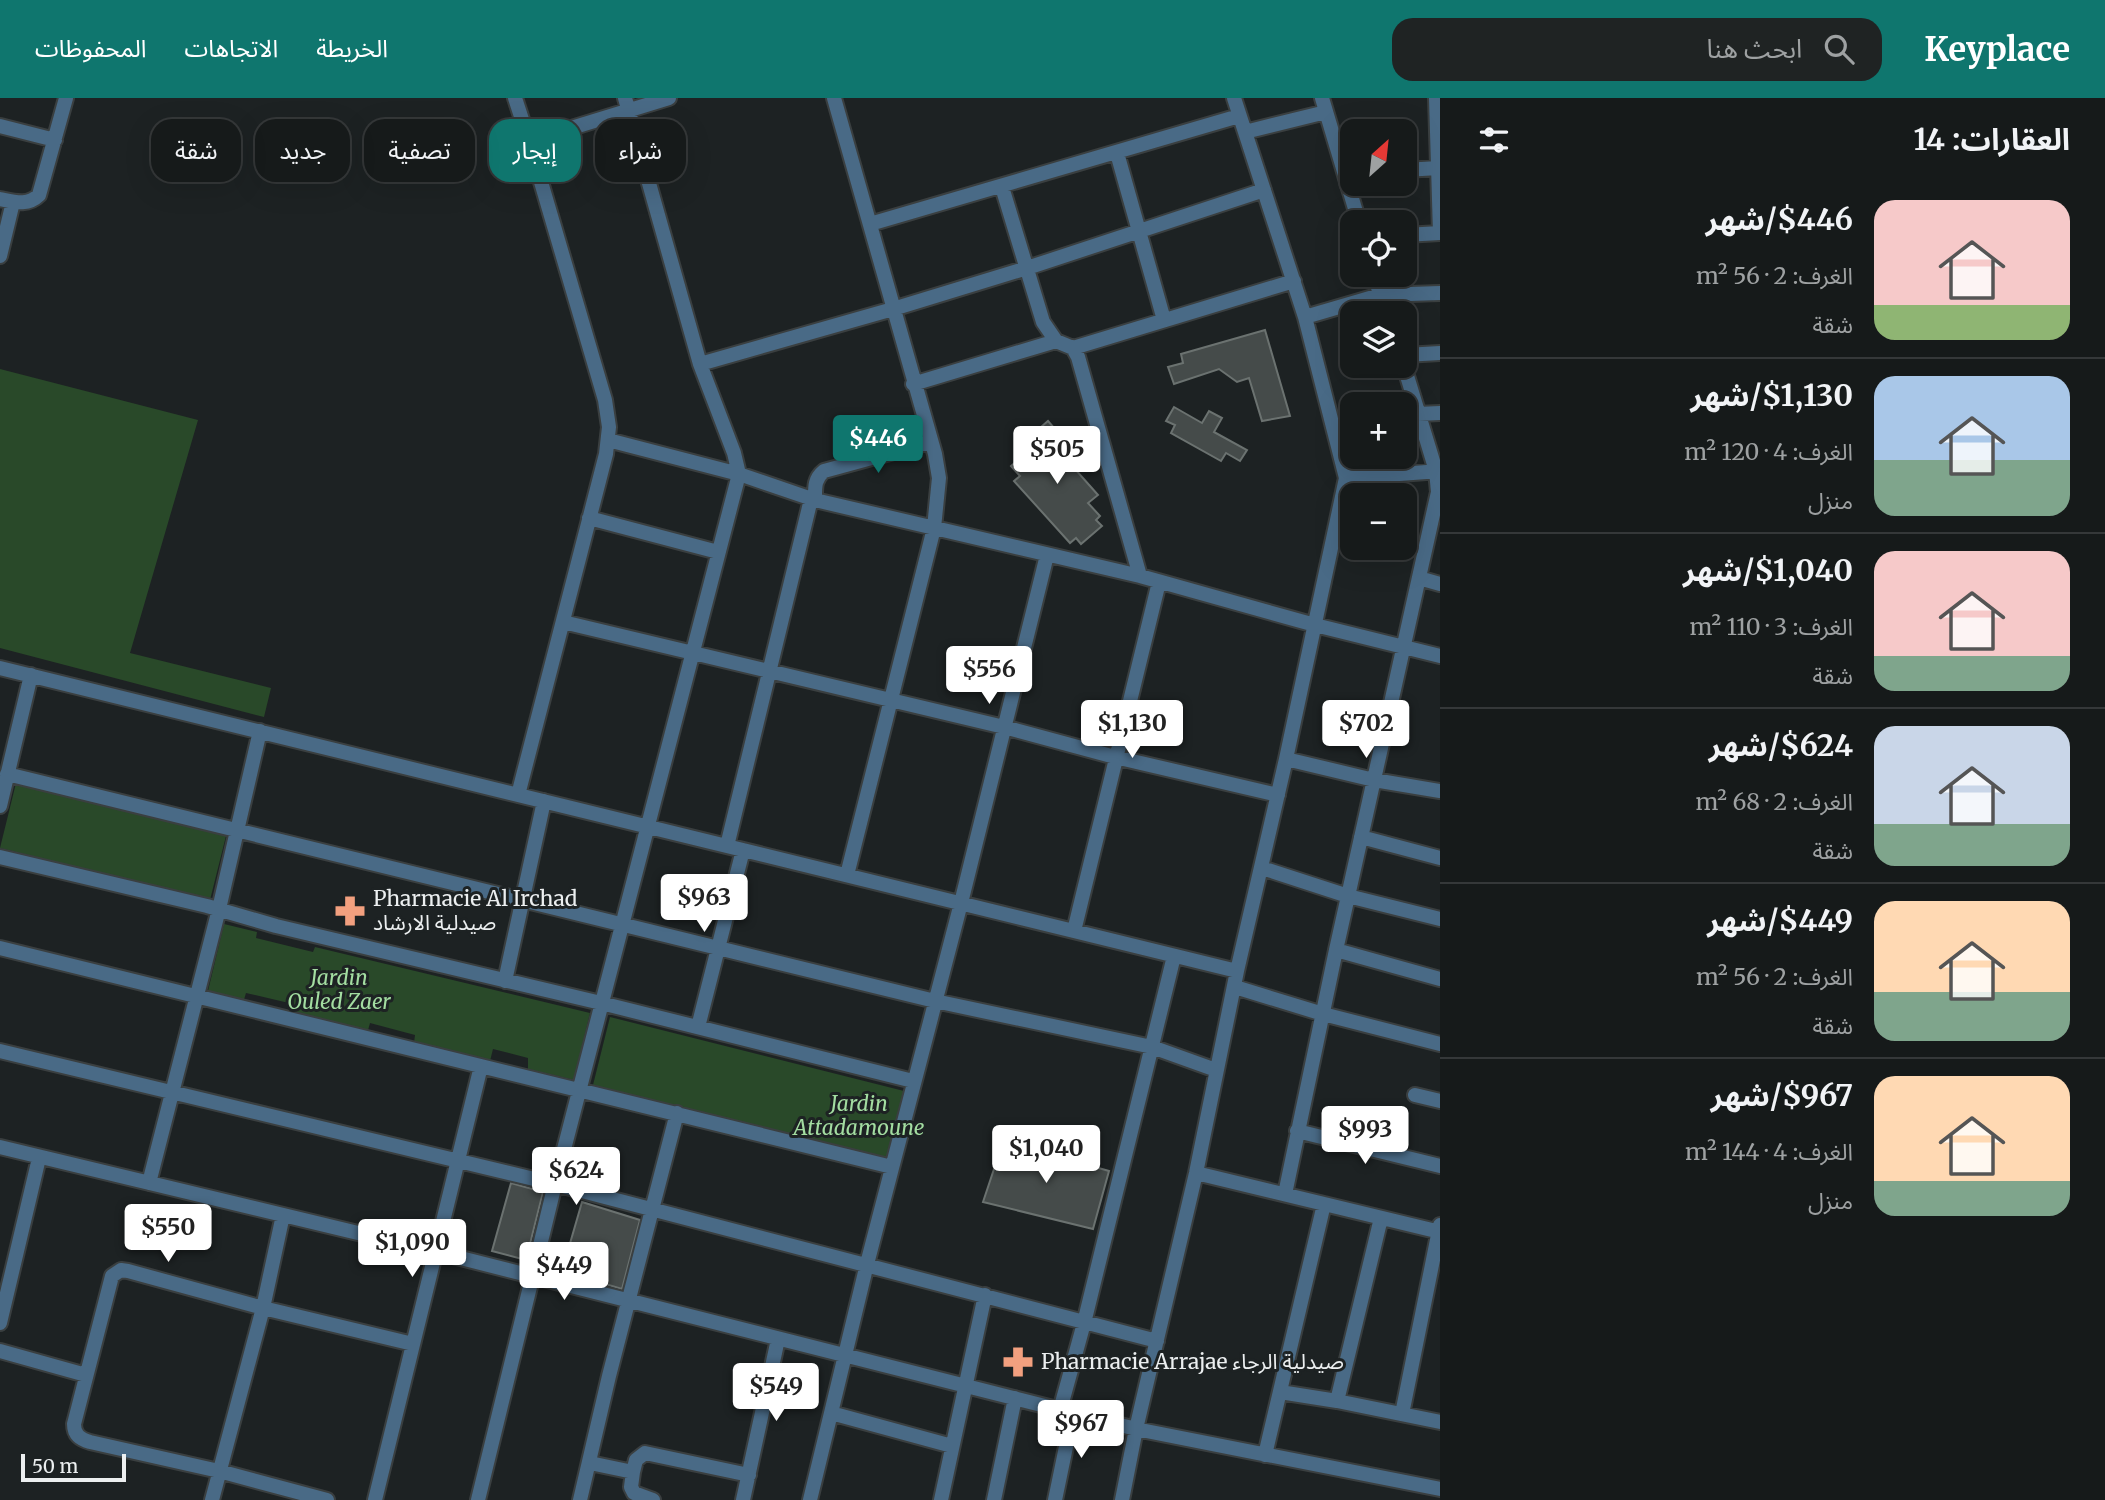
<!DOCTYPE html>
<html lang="ar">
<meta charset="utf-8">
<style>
body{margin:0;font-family:Merriweather,"Noto Sans Arabic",serif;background:#1f2323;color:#f1f3f6;direction:rtl;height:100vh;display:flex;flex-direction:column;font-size:26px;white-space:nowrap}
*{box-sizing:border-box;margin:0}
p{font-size:23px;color:#9ea1a2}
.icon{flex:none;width:38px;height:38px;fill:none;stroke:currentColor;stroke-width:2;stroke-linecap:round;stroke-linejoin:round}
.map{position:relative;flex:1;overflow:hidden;direction:ltr}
.panel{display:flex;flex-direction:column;background:#161a1a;width:665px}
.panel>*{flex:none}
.banner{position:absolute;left:21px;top:21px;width:665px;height:63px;direction:rtl;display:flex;gap:14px}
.needle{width:46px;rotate:27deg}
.controls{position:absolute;left:1340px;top:21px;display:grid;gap:14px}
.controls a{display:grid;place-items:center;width:77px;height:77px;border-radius:14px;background:#161a1a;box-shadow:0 7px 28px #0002,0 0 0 2px #353839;font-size:35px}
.scale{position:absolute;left:21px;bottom:18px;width:105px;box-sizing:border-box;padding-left:7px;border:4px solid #eceff0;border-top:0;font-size:19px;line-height:24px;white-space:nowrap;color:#eceff0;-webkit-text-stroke:5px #1d2223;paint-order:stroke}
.price{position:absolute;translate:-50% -60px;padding:0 16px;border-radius:7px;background:#fff;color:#222;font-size:23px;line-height:46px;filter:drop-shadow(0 2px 4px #0008)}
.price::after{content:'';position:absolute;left:50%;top:42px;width:21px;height:16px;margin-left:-10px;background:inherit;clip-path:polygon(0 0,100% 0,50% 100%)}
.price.current{background:#0f766e;color:#fff}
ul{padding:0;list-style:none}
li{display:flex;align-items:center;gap:21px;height:175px;padding:0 35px}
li+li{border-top:2px solid #353839}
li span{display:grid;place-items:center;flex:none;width:196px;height:140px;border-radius:21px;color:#555}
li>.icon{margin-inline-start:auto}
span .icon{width:84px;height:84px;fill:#fffc;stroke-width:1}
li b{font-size:30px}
h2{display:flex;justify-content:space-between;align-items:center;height:84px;padding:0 35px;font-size:30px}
.pill{padding:0 24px;border-radius:21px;background:#161a1a;box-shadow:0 7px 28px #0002,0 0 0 2px #353839;font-size:24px;line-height:63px}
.pill.current{background:#0f766e;color:#fff}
header{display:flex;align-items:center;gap:42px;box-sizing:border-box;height:98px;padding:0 35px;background:#0f766e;color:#fff}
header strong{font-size:33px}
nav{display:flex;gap:38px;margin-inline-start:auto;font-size:24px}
.search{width:490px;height:63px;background:#1f2323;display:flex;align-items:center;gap:18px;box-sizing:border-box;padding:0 24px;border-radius:21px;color:#9ea1a2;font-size:26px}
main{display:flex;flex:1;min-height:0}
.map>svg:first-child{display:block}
.green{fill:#294929}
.building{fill:#454b4a;stroke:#6b7270;stroke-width:2}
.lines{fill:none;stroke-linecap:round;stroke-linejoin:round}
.street-casing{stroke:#3a3f40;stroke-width:18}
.street{stroke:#496a86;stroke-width:14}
.labels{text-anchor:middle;stroke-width:6;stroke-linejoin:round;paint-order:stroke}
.poi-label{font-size:21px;fill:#eceff0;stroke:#1d2223;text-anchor:start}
.park-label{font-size:21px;font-style:italic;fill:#a3dda1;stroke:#1d2223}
</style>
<header>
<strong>Keyplace</strong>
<div class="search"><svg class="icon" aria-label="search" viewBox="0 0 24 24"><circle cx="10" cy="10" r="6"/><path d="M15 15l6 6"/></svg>ابحث هنا</div>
<nav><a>الخريطة</a><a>الاتجاهات</a><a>المحفوظات</a></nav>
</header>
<main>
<section class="panel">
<h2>العقارات: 14<svg class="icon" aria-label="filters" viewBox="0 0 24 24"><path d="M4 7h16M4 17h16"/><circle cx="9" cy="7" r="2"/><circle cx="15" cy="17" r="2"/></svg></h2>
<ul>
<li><span style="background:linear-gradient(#f6c9c9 75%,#8fb573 0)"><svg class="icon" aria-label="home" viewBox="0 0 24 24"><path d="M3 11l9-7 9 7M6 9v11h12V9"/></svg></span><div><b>$446/شهر</b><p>الغرف: 2 · 56 m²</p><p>شقة</p></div></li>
<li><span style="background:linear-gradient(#a9c7e8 60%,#7fa58c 0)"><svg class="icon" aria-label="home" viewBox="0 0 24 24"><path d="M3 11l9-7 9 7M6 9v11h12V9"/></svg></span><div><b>$1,130/شهر</b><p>الغرف: 4 · 120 m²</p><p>منزل</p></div></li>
<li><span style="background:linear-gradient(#f6c9c9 75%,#7fa58c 0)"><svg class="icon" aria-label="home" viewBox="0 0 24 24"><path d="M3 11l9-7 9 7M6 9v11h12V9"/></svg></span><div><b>$1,040/شهر</b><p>الغرف: 3 · 110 m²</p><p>شقة</p></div></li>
<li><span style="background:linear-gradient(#c9d6e8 70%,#7fa58c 0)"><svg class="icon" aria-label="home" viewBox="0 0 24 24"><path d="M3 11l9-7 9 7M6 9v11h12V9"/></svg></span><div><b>$624/شهر</b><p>الغرف: 2 · 68 m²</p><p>شقة</p></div></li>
<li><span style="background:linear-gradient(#ffd9b3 65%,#7fa58c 0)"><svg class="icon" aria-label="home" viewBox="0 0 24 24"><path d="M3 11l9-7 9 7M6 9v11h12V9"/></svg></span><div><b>$449/شهر</b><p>الغرف: 2 · 56 m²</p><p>شقة</p></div></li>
<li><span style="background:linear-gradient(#ffd9b3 75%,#7fa58c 0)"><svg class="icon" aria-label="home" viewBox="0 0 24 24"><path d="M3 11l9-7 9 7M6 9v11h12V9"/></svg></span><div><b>$967/شهر</b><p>الغرف: 4 · 144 m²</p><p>منزل</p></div></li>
</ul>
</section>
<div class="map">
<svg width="1440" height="1402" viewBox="0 0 1440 1402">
<rect width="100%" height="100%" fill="#1d2223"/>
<path class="green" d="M 0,271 L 198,322 L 130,555 L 271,590 L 264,619 L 0,550 Z
M 16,685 L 226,738 L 210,802 L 0,750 Z
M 224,826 L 257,834 L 256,840 L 313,854 L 315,849 L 590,915 L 574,982 L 528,971 L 528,960 L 493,951 L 490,963 L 414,945 L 415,937 L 370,925 L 367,936 L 287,916 L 289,905 L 246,895 L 243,905 L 207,897 Z
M 610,919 L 904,993 L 887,1061 L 593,987 Z"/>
<path class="building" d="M 1265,232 L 1290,318 L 1262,323 L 1249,280 L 1237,284 L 1219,271 L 1174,286 L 1168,269 L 1183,265 L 1181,256 Z
M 1174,309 L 1202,325 L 1209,313 L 1222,320 L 1214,334 L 1247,352 L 1240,363 L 1226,355 L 1221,363 L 1171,335 L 1175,327 L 1166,323 Z
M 1048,323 L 1067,345 L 1058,352 L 1098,397 L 1088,405 L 1100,418 L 1096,422 L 1102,428 L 1081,446 L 1076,440 L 1070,445 L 1014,383 L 1020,378 L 1011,368 L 1033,349 L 1026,342 Z
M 1000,1042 L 1109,1073 L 1093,1131 L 983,1104 L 997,1062 L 995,1061 Z
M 511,1085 L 543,1094 L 526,1162 L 492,1153 Z
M 582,1104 L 640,1122 L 622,1191 L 562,1173 Z"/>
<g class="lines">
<g class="street-casing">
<path id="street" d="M 515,0 L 529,43 L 605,302 L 609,329 L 606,356 L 518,697
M 834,0 L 935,356 L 939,380 L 934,430 L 847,777
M 1322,0 L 1359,124
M 1436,0 L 1440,135
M 0,28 L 55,42
M 1245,34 L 1326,14
M 529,43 L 669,0
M 1117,55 L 1164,222
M 1405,72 L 1438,70
M 1002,89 L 1043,224 L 1056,243 L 1073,250
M 0,101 C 15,104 28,108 39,97 L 66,0
M 870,126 L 1239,18
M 1405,137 L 1440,135
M 0,158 L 13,104
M 1374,177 L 1386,215
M 1305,219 L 1380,197 L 1440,195
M 1405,257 L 1440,255
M 700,266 L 893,211 L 1027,170 L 1264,92
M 913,286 L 1056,243
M 1418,316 L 1440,315
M 608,342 L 739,376 L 815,402 L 1140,478 L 1315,527 L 1440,558
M 1346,380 L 1440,373
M 815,402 C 815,390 814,381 824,373 L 930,344
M 589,420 L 718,454
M 1140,478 L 1078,259 L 1073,250 L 1294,183
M 1419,480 L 1440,486
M 563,524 L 1004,629 L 1115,659 L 1278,697
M 0,570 L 1237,873
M 1286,661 L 1374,682 L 1440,693
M 7,676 L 935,903 L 1152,949 L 1216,972
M 0,708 L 31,577
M 1361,739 L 1440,760
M 727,748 L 811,401
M 0,759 L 207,808 L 276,828 L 601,905 L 913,983
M 1262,770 L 1348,798 L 1440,821
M 1074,833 L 1159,484
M 0,850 L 892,1069
M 1336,852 L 1440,881
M 505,883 L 544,703
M 1235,889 L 1323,916 L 1440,946
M 698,929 L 743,752
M 0,953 L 555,1086 L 1157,1243
M 1415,997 L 1440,1003
M 1297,1033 L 1440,1068
M 0,1049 L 437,1154 L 1136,1331 L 1440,1391
M 1196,1075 L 1440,1134
M 149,1085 L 219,811 L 260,633
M 1285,1096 L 1336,852 L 1438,394 L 1436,373 L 1404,268
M 0,1225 L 39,1060
M 0,1253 L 86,1277
M 1280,1294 L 1337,1303 L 1440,1324
M 1337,1303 L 1381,1120
M 1060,1312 L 1084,1225 L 1174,858
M 831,1315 L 952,1348
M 1402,1316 L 1440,1127
M 1265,1357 L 1324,1106
M 590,1365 L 633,1374 L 631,1389 L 634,1395 L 653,1402
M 633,1374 L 636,1362 L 645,1355 L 749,1377
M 212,1402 L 263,1210 L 283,1117
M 327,1402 L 219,1373 L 90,1344 C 80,1341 74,1337 74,1326 L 112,1178 L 121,1172 L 128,1173 L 263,1210 L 413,1246
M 375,1402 L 481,968
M 478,1402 L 555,1086 L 739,376 L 734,355 L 700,266 L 625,0
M 580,1402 L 609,1278 L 677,1015
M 743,1402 L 778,1241
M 810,1402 L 867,1166 L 961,805 L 1047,457
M 941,1402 L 985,1197
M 994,1402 L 1015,1300
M 1055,1402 L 1073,1315
M 1122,1402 L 1136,1331 L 1196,1075 L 1237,873 L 1286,661 L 1346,380 L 1305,219 L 1234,0"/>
</g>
<use href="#street" class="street"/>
</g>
<defs>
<g id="pharmacy-bare" transform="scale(2.415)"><path d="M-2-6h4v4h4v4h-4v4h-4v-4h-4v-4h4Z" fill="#f2a07f" stroke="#1d2223" stroke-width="2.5" paint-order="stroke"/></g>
</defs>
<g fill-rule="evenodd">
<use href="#pharmacy-bare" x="350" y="813"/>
<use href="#pharmacy-bare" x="1018" y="1264"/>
</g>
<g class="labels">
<g class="poi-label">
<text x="373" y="808">Pharmacie Al Irchad<tspan x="373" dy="24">صيدلية الارشاد</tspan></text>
<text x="1041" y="1271">Pharmacie Arrajae صيدلية الرجاء</text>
</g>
<g class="park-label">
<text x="339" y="887">Jardin<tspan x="339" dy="24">Ouled Zaer</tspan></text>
<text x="859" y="1013">Jardin<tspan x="859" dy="24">Attadamoune</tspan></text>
</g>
</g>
</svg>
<div class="controls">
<a><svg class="needle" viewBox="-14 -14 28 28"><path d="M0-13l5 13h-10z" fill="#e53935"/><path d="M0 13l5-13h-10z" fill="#9ea1a2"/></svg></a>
<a><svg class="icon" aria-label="locate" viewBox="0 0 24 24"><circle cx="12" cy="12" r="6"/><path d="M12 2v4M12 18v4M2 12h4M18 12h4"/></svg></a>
<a><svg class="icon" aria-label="layers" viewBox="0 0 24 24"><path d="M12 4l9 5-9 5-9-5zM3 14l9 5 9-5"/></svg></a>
<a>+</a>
<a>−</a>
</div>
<div class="scale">50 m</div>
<b class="price current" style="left:878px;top:377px">$446</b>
<b class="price" style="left:1057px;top:388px">$505</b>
<b class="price" style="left:989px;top:608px">$556</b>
<b class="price" style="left:1132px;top:662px">$1,130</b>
<b class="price" style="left:1366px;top:662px">$702</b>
<b class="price" style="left:704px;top:836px">$963</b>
<b class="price" style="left:1365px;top:1068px">$993</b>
<b class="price" style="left:1046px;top:1087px">$1,040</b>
<b class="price" style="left:576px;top:1109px">$624</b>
<b class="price" style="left:168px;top:1166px">$550</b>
<b class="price" style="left:412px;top:1181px">$1,090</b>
<b class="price" style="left:564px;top:1204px">$449</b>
<b class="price" style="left:776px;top:1325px">$549</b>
<b class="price" style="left:1081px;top:1362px">$967</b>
<div class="banner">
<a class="pill">شراء</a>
<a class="pill current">إيجار</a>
<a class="pill">تصفية</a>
<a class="pill">جديد</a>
<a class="pill">شقة</a>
</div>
</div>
</main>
